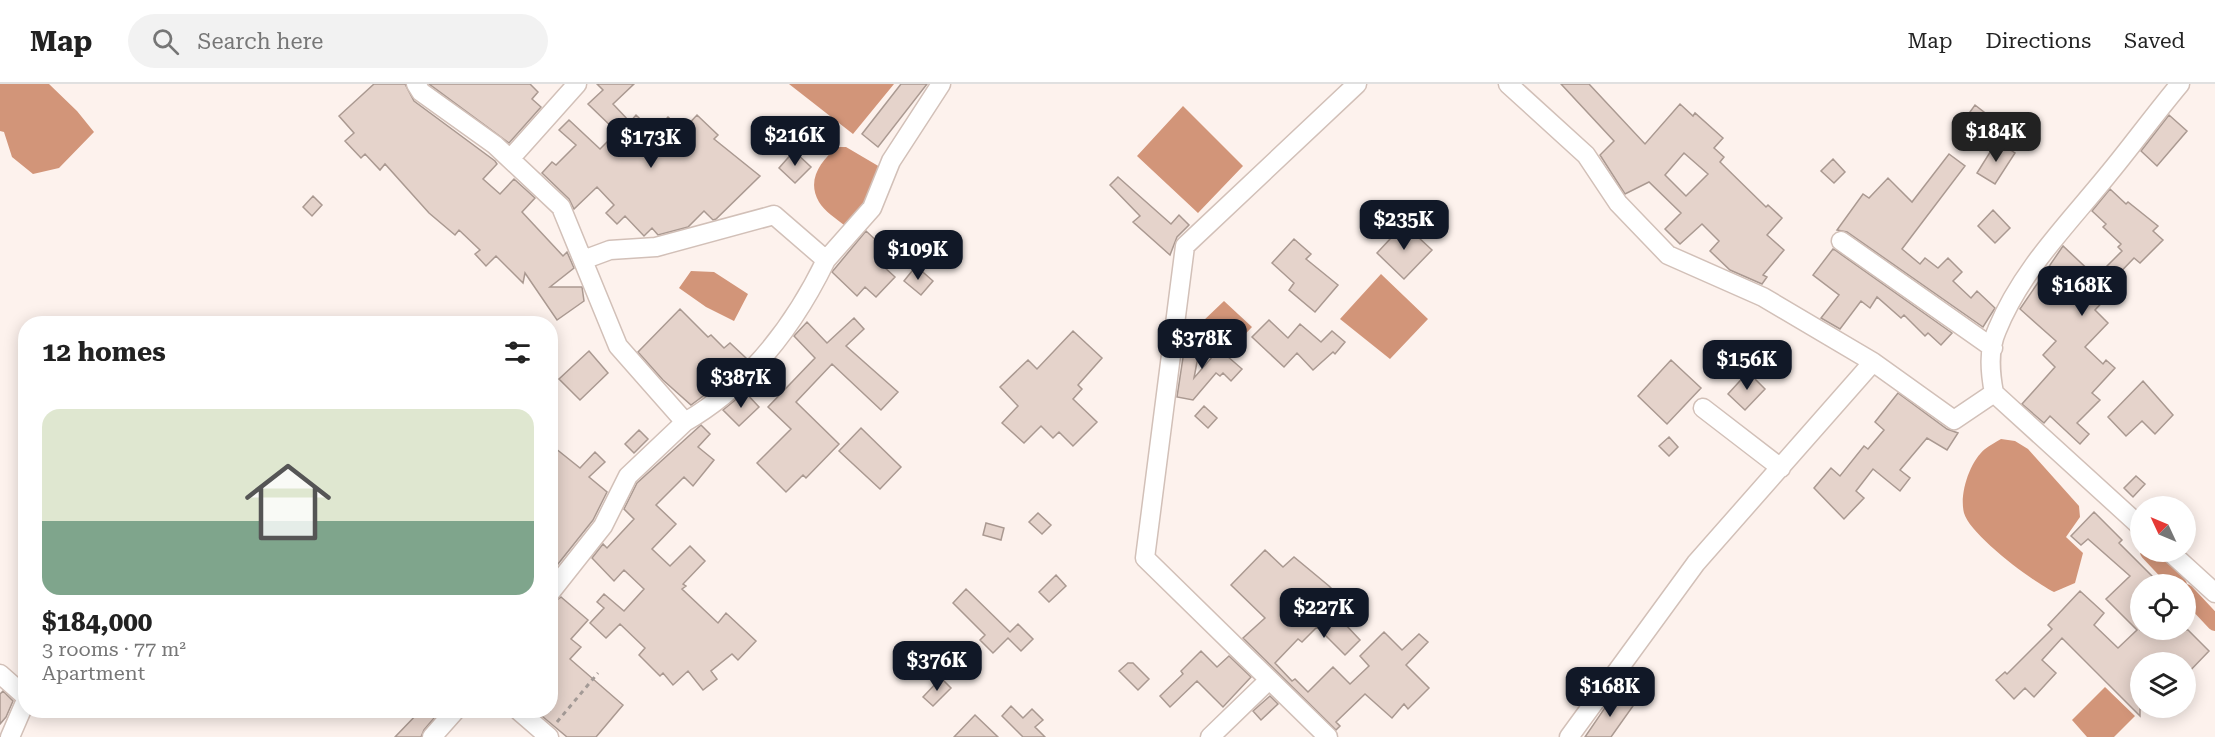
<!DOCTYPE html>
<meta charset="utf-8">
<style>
body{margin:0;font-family:"Roboto Serif",serif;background:#f2f2f2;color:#222;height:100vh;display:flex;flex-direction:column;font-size:22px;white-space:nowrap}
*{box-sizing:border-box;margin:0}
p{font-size:20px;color:#767676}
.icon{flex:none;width:33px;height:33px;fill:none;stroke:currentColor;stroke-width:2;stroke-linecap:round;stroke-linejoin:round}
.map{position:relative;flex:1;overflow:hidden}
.details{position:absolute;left:18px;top:232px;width:540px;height:402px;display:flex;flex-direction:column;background:#fff;border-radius:24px;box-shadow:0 3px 15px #0003}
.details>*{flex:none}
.needle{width:39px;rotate:314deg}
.fabs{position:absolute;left:2130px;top:412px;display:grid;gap:12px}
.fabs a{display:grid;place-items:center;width:66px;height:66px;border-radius:50%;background:#fff;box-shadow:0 3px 15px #0003;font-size:30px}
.price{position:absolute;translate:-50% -51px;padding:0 14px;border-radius:12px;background:#111827;color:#fff;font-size:20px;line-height:39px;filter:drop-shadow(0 2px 3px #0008)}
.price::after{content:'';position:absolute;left:50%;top:36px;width:18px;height:14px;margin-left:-9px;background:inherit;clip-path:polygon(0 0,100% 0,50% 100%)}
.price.active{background:#222;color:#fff}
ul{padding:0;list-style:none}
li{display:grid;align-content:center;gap:12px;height:318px;padding:0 24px}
li span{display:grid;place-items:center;height:186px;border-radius:18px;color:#555}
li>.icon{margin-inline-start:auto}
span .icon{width:108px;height:108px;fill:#fffc;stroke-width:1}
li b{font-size:26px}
h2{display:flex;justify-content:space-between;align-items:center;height:72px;padding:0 24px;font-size:26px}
header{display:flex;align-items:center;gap:36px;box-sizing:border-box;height:84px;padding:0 30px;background:#fff;border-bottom:2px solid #e0e0e0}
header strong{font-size:28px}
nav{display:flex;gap:33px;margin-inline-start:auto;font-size:21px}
.search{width:420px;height:54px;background:#f2f2f2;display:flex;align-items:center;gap:15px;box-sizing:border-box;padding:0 21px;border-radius:33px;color:#767676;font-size:22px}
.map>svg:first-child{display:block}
.water{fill:#d29579}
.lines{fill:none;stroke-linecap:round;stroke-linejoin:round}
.canal{stroke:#d29579;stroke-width:16}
.building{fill:#e5d3cb;stroke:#aa9991;stroke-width:1.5;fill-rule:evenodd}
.minor-casing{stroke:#d2c0b8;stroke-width:21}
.path{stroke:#a39a96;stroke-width:3;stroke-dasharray:4.5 4.5;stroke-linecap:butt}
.minor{stroke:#fff;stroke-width:18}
</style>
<header>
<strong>Map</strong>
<div class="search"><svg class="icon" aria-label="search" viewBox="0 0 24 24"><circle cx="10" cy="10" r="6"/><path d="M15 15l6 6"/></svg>Search here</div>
<nav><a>Map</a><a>Directions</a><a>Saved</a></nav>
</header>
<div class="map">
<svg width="2215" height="653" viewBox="0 0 2215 653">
<rect width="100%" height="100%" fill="#fdf2ed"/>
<path class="water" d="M 0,0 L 49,0 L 77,27 L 94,48 L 59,84 L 33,90 L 12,73 L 4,48 L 0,47 Z
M 789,0 L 894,0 L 853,50 Z
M 1183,22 L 1243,82 L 1198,129 L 1137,72 Z
M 837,63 L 846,63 L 880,83 L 858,135 L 844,141 C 837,135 824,127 819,118 C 806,96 821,77 837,63 Z
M 691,187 L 714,188 L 748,210 L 734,237 L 706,223 L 679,204 Z
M 1381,190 L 1428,235 L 1390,275 L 1340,235 Z
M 1224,217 L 1252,243 L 1230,266 L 1202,238 Z
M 2001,355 L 2015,357 L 2028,365 L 2079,422 L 2080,433 L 2066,453 L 2083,469 L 2075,499 L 2054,508 C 2033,498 1970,451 1964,429 C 1959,410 1970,377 1985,365 C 1990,361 1996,358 2001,355 Z
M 2105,603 L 2135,632 L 2114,653 L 2087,653 L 2072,636 Z"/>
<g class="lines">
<path class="canal" d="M 2148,468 L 2179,501
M 2186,508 L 2215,539"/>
</g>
<path class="building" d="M 374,0 L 405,0 L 414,17 L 495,77 L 497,80 L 483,95 L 500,110 L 514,95 L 535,114 L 522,128 L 563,172 L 567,168 L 574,184 L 550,203 L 582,203 L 584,217 L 557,236 L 525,189 L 523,199 L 496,172 L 486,182 L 475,170 L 480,166 L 459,146 L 455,151 L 429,129 L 385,80 L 380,86 L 365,70 L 361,74 L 345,57 L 354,49 L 339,32 Z
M 429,0 L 530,0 L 538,8 L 532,15 L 541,23 L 509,59 Z
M 597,0 L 634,0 L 613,20 L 630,38 L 636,31 L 654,48 L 668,33 L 683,46 L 697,31 L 718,51 L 714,55 L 760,92 L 716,135 L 713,136 L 704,127 L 688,143 L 658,151 L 652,144 L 644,152 L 625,132 L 617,140 L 606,129 L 614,121 L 597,103 L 574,125 L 569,115 L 542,89 L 552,78 L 556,81 L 576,61 L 559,46 L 569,36 L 600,65 L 617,48 L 588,20 L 603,6 Z
M 901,0 L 927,0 L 878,63 L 862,50 Z
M 1561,0 L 1589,0 L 1645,60 L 1680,20 L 1693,32 L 1695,29 L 1723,54 L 1714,64 L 1724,73 L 1720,78 L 1766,123 L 1768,121 L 1782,134 L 1767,151 L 1784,166 L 1763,191 L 1767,193 L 1762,200 L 1730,186 L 1710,167 L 1719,157 L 1702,140 L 1680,160 L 1665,145 L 1681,129 L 1649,98 L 1625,110 L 1600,71 L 1614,57 ZM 1684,69 L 1708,90 L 1686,112 L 1665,91 Z
M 1975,21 L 1989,32 L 1974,54 L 1959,43 Z
M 2169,31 L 2187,47 L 2157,82 L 2141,67 Z
M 1997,57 L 2015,69 L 1995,100 L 1977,89 Z
M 794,67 L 811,83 L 795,99 L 779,84 Z
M 1949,70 L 1965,82 L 1902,165 L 1920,180 L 1925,174 L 1938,184 L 1948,174 L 1962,188 L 1953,197 L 1971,214 L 1977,207 L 1995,224 L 1983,243 L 1847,148 L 1837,146 L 1863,110 L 1869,114 L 1888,94 L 1912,118 Z
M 1833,75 L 1845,88 L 1834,99 L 1821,87 Z
M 1118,93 L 1171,140 L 1179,131 L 1189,141 L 1177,153 L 1170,171 L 1133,138 L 1140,132 L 1110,101 Z
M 2110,105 L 2126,120 L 2128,118 L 2158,142 L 2153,147 L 2163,156 L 2140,179 L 2134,174 L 2109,200 L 2115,205 L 2095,226 L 2108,239 L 2085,263 L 2103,280 L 2106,276 L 2115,284 L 2092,309 L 2100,316 L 2077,339 L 2089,350 L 2080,360 L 2050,332 L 2044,339 L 2022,320 L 2055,283 L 2043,271 L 2056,257 L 2020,225 L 2063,162 L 2096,193 L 2122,167 L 2118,163 L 2121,160 L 2103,143 L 2106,140 L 2092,127 Z
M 313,112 L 322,121 L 312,132 L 303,123 Z
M 1993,126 L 2010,144 L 1995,159 L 1978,142 Z
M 1404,140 L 1432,166 L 1404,195 L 1377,169 Z
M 866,147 L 893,172 L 883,182 L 895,193 L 876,213 L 865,203 L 857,212 L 832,188 Z
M 1294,155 L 1311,170 L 1306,175 L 1338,201 L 1315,228 L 1289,206 L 1294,199 L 1272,179 Z
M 1833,165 L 1835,166 L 1952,249 L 1941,261 L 1928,249 L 1925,252 L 1904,231 L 1901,234 L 1877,213 L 1870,224 L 1861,217 L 1840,245 L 1821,234 L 1839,211 L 1813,191 Z
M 916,182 L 933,197 L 921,211 L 904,197 Z
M 680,225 L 708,253 L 711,251 L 724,264 L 730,259 L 746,274 L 722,298 L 691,321 L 663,296 L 638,268 Z
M 854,234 L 864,245 L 846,262 L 898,308 L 881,326 L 832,280 L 796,318 L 839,360 L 806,394 L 803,391 L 786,408 L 757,379 L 791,345 L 768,323 L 815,274 L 794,252 L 807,238 L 827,259 Z
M 1269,236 L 1288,254 L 1300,240 L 1321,258 L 1332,247 L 1345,258 L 1335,270 L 1333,268 L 1313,286 L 1297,269 L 1284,283 L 1252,253 Z
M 1073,247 L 1102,274 L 1078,301 L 1082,305 L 1073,315 L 1097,338 L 1073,362 L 1059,348 L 1053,354 L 1041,342 L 1024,359 L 1002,339 L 1018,322 L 1000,303 L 1028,276 L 1037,285 Z
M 1186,254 L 1201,257 L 1194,294 L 1219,265 L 1242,285 L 1231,297 L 1223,289 L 1220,292 L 1216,289 L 1193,316 L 1177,313 Z
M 589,267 L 608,289 L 580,316 L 559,295 Z
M 1671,276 L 1701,304 L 1667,340 L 1638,312 Z
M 1748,288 L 1765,305 L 1745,326 L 1728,310 Z
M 2143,297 L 2173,331 L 2155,350 L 2142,337 L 2126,352 L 2108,333 Z
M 745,308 L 759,323 L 739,342 L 723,326 Z
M 1898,309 L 1947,345 L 1958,349 L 1947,366 L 1927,354 L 1900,386 L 1910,394 L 1900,407 L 1873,385 L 1856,407 L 1864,414 L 1844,435 L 1814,404 L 1831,384 L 1840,392 L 1864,362 L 1868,365 L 1884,346 L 1875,338 Z
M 1204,322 L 1217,334 L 1208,344 L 1195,332 Z
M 701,341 L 710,350 L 698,363 L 714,376 L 693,402 L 684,393 L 656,421 L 676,440 L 652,465 L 670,482 L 690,462 L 705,477 L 683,500 L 686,502 L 682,505 L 718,539 L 726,529 L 756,557 L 738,576 L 732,570 L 711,587 L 717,595 L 703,606 L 688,587 L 673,601 L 663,589 L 660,592 L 639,571 L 645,564 L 620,540 L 606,554 L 590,539 L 604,524 L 597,518 L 604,510 L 624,527 L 644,505 L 624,486 L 614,497 L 592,474 L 603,460 L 607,464 L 634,435 L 624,425 L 637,399 Z
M 861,344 L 901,383 L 880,405 L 839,367 Z
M 639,346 L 648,355 L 634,369 L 625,360 Z
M 1669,353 L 1678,363 L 1669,372 L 1659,362 Z
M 550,360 L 580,384 L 595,368 L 605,378 L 589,393 L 607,408 L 593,436 L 550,490 Z
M 2136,392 L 2145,400 L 2133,413 L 2124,404 Z
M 2094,428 L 2122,456 L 2119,459 L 2161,501 L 2140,501 L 2140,546 L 2188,546 L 2209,567 L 2186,591 L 2186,579 L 2140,579 L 2140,632 L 2062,554 L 2042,576 L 2056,589 L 2034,613 L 2025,604 L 2014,615 L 1996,596 L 2005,588 L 2007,590 L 2052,545 L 2048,541 L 2080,507 L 2104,529 L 2094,541 L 2118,564 L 2137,546 L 2106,515 L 2130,492 L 2088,455 L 2081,461 L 2071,452 Z
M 1038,429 L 1051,441 L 1042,450 L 1029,438 Z
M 986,439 L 1004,444 L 1001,456 L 983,451 Z
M 1265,466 L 1283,483 L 1294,473 L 1329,502 L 1343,516 L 1340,520 L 1353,533 L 1345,540 L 1360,556 L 1345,571 L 1317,543 L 1302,558 L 1298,555 L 1275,579 L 1292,597 L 1295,595 L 1308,608 L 1333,583 L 1350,600 L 1369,582 L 1360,572 L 1384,548 L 1402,566 L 1419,550 L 1428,558 L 1406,581 L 1429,604 L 1408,625 L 1404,620 L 1392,634 L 1365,610 L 1336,638 L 1340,642 L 1336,646 L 1243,554 L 1265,534 L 1231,501 Z
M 1056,491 L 1066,502 L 1049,518 L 1039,508 Z
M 966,505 L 1010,548 L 1018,540 L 1033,555 L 1021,567 L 1008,554 L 993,569 L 980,556 L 985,551 L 953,519 Z
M 561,513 L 588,536 L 571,555 L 581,563 L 570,575 L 623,621 L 596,653 L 567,653 L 536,627 L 550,627 L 550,520 Z
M 1201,567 L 1217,583 L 1229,572 L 1251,593 L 1223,623 L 1197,597 L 1170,623 L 1160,612 L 1183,590 L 1181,587 Z
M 1128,579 L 1133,579 L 1149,595 L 1138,606 L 1119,587 Z
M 941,594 L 951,604 L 933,622 L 923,613 Z
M 3,607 L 13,617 L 6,633 L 0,640 L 0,610 Z
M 1615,609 L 1633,622 L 1611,653 L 1585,653 Z
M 1270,612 L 1278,620 L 1261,636 L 1253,627 Z
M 1011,622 L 1023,634 L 1032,625 L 1043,636 L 1035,643 L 1045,653 L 1023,653 L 1002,632 Z
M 420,627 L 440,627 L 424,646 L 421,653 L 395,653 Z
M 975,631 L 998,653 L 954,653 Z"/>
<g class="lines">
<g class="minor-casing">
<path id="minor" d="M 416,0 L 421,8 L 495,61 L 561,123 L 618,262 L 685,338 L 628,392 L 603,442 L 550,509
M 1508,0 L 1586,71 L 1618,119 L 1668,171 L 1763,213 L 1873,278 L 1954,336 L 1994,309 L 2140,442
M 510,75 L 577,0
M 1841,157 L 1993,264
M 583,176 L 610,166 L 656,163 L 774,131 L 826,176 L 872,124 L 891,77 L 941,0
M 1994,309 C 1990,288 1988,266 1997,246 C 2021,187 2066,142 2106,93 C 2131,63 2154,31 2180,0
M 1703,324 L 1781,384
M 685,338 C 749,301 794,242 826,176
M 2170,468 L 2215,509
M 0,590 L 26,613
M 519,627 L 549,653
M 10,653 L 26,616
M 432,653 L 455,627
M 1210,653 L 1269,596
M 1328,653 L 1145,474 L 1185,162 L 1357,0
M 1569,653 L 1696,479 L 1873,278"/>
</g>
<path class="path" d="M 557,638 L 598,589"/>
<use href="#minor" class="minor"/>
</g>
</svg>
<div class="fabs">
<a><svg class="needle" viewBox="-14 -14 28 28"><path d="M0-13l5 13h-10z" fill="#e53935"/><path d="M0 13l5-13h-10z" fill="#767676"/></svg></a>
<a><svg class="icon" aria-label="locate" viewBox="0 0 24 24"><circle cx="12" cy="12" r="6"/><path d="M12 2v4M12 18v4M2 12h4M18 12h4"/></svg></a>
<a><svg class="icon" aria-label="layers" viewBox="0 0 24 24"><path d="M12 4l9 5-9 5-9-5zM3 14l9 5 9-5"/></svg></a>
</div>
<b class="price active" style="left:1996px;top:79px">$184K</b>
<b class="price" style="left:795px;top:83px">$216K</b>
<b class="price" style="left:651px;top:85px">$173K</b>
<b class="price" style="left:1404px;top:167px">$235K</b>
<b class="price" style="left:918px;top:197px">$109K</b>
<b class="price" style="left:2082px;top:233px">$168K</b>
<b class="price" style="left:1202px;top:286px">$378K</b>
<b class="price" style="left:1747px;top:307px">$156K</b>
<b class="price" style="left:741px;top:325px">$387K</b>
<b class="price" style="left:1324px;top:555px">$227K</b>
<b class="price" style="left:937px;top:608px">$376K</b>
<b class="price" style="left:1610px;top:634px">$168K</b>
<section class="details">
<h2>12 homes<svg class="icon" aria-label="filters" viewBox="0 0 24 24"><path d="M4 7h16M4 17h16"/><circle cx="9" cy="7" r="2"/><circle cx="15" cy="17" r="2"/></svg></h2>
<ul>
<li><span style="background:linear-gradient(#dfe7d0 60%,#7fa58c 0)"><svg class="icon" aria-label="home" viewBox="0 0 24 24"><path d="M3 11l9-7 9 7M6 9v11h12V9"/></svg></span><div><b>$184,000</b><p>3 rooms · 77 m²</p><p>Apartment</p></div></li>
</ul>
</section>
</div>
